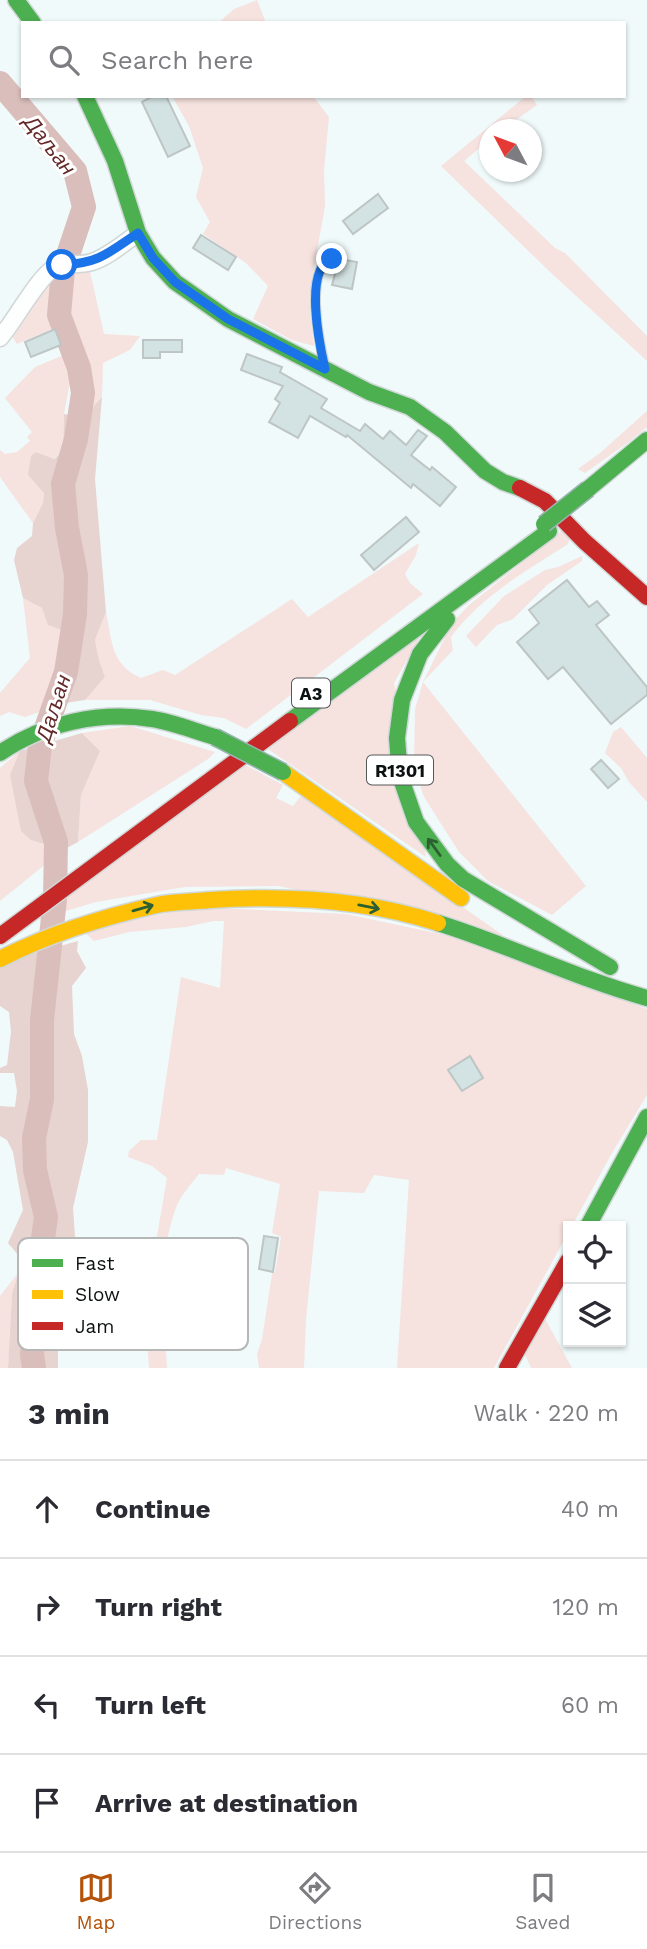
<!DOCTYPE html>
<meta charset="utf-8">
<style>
body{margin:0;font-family:"Work Sans",sans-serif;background:#f7f7f7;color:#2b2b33}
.controls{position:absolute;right:21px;bottom:21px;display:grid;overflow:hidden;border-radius:0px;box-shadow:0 2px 5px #0004}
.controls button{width:63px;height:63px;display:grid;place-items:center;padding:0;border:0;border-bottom:2px solid #e1e1e2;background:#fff;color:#2b2b33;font:35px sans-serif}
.compass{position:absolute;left:479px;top:119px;width:63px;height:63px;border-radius:50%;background:#fff;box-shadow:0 2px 5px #0004;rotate:311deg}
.stop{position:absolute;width:21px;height:21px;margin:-16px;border:5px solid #1a73e8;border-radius:50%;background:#fff}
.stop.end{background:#1a73e8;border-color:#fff;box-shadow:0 2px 7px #0008}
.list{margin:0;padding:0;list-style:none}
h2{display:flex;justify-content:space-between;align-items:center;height:91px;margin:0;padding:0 28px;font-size:30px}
h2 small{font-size:23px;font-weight:400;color:#7c7c81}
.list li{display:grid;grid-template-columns:46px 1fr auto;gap:21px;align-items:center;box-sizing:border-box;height:98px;padding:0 28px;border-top:2px solid #e1e1e2}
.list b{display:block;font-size:26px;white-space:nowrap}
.list em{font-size:23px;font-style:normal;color:#7c7c81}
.icon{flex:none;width:38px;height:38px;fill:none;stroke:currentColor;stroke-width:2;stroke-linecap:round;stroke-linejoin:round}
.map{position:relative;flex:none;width:647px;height:1368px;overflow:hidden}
.search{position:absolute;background:#fff;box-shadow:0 2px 5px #0004;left:21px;right:21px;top:21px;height:77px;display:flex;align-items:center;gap:18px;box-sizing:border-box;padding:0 24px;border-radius:0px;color:#7c7c81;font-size:26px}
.sheet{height:483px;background:#fff}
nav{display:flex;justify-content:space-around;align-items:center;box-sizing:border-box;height:98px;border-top:2px solid #e1e1e2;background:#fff;font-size:19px;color:#7c7c81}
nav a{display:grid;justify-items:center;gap:4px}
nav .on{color:#b45309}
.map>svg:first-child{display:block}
.green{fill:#f6e2df}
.forest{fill:#e7d3d0}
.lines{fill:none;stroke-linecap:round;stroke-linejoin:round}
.river{stroke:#dabebb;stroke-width:24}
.building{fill:#d3e2e2;stroke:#bec5c5;stroke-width:2}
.lane-casing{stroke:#d0d7d7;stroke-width:11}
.street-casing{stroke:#d0d7d7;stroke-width:19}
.fast-casing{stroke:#d0d7d7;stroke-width:19}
.slow-casing{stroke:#d0d7d7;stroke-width:19}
.jam-casing{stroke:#d0d7d7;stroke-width:19}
.lane{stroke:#fdfefe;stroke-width:8}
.street{stroke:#fdfefe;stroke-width:16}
.fast{stroke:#4caf50;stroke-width:16}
.slow{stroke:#ffc107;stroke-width:16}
.jam{stroke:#c62828;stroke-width:16}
.fast-bridge-casing{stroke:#9ab4b4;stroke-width:19;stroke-linecap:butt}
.fast-bridge{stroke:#4caf50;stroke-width:16}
.oneway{stroke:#2c6030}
.route{stroke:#1a73e8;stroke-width:9}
.labels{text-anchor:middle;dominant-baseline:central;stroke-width:6;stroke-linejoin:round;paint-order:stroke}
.shield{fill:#fff;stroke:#555858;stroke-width:2}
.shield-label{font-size:18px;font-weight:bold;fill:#0c1111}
.water-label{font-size:21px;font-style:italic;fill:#622927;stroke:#fff}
.key{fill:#fff;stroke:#b6b8b8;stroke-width:2}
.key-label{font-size:19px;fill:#0c1111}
</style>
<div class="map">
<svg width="647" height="1368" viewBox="0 0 647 1368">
<rect width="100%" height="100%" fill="#f0fafa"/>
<g class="green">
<path d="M257,0L266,23H218L234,9Z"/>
<path d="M172,96H313L329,117L324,170L325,206L312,279L310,312L314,346L292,340L253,319L268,286L246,263L203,234L210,222L196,197L203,168L189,126Z"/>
<path d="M526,96H531L537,105L503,129L490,130L489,140L464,161L555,248L565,253L647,336V361L549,271L441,166Z"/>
<path d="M89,267L104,334L140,336L130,350L103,363L102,397L84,417L87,397L85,377L71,376L64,414L63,451L53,459L36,452L28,475L44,493L43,503L33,523L0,477V450L5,454L17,452L30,441L27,437L32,432L5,398L35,367L64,355L67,351L57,327L17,344L12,336L49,277L57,271Z"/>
<path d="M647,411V427L626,444L585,473L578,469L600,453Z"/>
<path d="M564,529L570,538L568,544C526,571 481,596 451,637L453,650L423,682L586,886L552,915L488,881L459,852L424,797L414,767L415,709L423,682L452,623L469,605Z"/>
<path d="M419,543L416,555L405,574L410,583L423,594L246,729L224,718L201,715L150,700H85L105,677L99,660L95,640L106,612C112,641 111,665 141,678L163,670L175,675L292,599L308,617Z"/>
<path d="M582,556V561L547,585L513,619L497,625L476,647L466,636L504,596L545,570L558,567Z"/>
<path d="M23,598L42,608L62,630L60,668L52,697L65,703L25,717L9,712L0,716V693L30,658Z"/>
<path d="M425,628L394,683L426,857L262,745Z"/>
<path d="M130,726L215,752L208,759L78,842L81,795L100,751L82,733Z"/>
<path d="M621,727L647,758V802L629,782L621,768L605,753L613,732Z"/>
<path d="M20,751L31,840L63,850L0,901V768Z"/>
<path d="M240,762L283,785L276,798L293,806L300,797L305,796L504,936L279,886L185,887L96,902L32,921Z"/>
<path d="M195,907L346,914L464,939L647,1009V1095L612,1153L572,1226H568V1233L494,1368H397L409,1180L374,1175L364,1193L319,1191L306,1319L304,1368H259L257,1354L262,1339L272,1274L275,1272L281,1237L272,1233L280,1184L226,1168L224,1175L199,1174C192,1183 182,1194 177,1205C157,1256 164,1314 167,1368H149L145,1306L167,1178L152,1166L128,1157L129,1151L141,1140H157L181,977L220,988L224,921H213L186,927L129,932L94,941L83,931Z"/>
<path d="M19,1272L12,1293L8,1368H0V1296Z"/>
<path d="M544,1317L572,1368H531L523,1350Z"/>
</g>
<g class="forest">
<path d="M102,397L95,479L106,612L95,640L99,660L105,677L85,700L65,703L52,697L60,668L62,630L48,625L42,608L23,598L14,560L17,548L32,536L33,523L43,503L44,493L28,475L31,456L36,452L54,459L63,451L64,414L84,417Z"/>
<path d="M82,733L100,751L81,795L78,842L63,850L31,840L21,831L10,775L20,751Z"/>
<path d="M78,941L77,951L86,968L72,986L74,1034L82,1056L88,1090V1142L73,1208L77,1264L58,1312V1368H8L12,1293L19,1272V1256L8,1243L23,1210L13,1152L7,1140L0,1136V1106L15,1107L17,1091L14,1073H0V1068L7,1065L11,1032L9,1012L0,1006V963Z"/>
</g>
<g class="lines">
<path class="river" d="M0,83L75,171L84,207L63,270L59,315L79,368L83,393L76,439L63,484L67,528L76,575L75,614L66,672L40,745L36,781L56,842L55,899L42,1020V1099L34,1138L35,1170L46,1217L41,1252L40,1293L32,1354L34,1368"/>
</g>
<g class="building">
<path d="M153,96H166L190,146L168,157L142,102Z"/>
<path d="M378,194L388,208L353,234L343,221Z"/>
<path d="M201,235L236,257L228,270L193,248Z"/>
<path d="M339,259L357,262L352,289L332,285Z"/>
<path d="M55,329L61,345L31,357L25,342Z"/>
<path d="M143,340H182V352H160V358H143Z"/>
<path d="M247,354L282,367L280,372L327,399L321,408L360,431L365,424L383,439L390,431L406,445L418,430L427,436L411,455L430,470L432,467L456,487L440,506L413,484L411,488L347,435L346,437L310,416L298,438L269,422L280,403L275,399L283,386L241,370Z"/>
<path d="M406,517L419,532L374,570L361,555Z"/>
<path d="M567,580L589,607L597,601L609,615L596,625L647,687V695L611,724L563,667L548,679L517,642L539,623L529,610Z"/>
<path d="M601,760L619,779L608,788L591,769Z"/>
<path d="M470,1056L483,1078L462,1091L448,1070Z"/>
<path d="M264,1236L278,1238L273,1272L259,1269Z"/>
</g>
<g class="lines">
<g class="lane-casing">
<path id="lane" d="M324,363C319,341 304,268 332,259"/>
</g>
<g class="street-casing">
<path id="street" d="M0,338C14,322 38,277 54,268C65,262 80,266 92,262C108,257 124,243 138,233"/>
</g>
<g class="fast-casing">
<g id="fast">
<path d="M16,0L33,23"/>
<path d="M85,96L115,161L138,233L153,258L175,282L228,319L369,392L410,407L445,432L485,471L503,482L520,488"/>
<path d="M588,489L647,440"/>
<path d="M447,619L420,654L402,700L397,738L400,776L416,822L447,864L463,879L610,967"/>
<path d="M290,721L549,531"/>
<path d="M0,753C44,723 99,711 152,719C173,722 194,731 215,737"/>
<path d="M438,923C509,945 575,978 647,998"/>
<path d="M588,1226L647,1117"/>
</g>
</g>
<g class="slow-casing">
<g id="slow">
<path d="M283,772L461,898"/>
<path d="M0,959C49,934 103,917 157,905C174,901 193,902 210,900C287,895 365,899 438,923"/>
</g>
</g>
<g class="jam-casing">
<g id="jam">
<path d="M520,488L545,501L584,541L647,597"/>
<path d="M0,936L290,721"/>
<path d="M507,1368L568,1261"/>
</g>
</g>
<use href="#lane" class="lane"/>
<use href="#street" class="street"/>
<use href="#fast" class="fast"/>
<use href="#slow" class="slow"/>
<use href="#jam" class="jam"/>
<g class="fast-bridge-casing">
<g id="fast-bridge">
<path d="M544,524L588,489"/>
<path d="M215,737L283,772"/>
</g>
</g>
<use href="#fast-bridge" class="fast-bridge"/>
</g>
<defs><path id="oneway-shaft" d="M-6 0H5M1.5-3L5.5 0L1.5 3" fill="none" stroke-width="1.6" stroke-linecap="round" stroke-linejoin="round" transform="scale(1.75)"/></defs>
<g class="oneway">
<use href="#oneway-shaft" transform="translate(434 847) rotate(-126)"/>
<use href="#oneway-shaft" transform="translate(369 907) rotate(11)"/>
<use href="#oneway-shaft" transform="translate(143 908) rotate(-16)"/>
</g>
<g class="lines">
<path class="route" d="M62,265C100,263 108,253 138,233L153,258L175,282L228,319L325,369C320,347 303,268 332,259"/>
</g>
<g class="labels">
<g class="shield">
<rect x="292" y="678.5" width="38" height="29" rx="5"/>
<rect x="367" y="755.5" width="66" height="29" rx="5"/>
</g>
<g class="shield-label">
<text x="311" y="693">A3</text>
<text x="400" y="770">R1301</text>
</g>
<g class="water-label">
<text transform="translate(50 145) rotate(52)">Даљан</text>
<text transform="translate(53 708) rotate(-72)">Даљан</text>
</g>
</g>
<rect x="18" y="1238" width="230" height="112" rx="10" class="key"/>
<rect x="32" y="1259" width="31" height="8" fill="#4caf50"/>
<rect x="32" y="1290" width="31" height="9" fill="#ffc107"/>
<rect x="32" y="1322" width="31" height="8" fill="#c62828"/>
<g class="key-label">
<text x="75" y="1270">Fast</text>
<text x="75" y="1301">Slow</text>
<text x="75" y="1333">Jam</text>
</g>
</svg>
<div class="controls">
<button><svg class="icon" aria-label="locate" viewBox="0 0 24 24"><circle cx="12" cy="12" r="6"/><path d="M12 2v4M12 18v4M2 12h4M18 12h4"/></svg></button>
<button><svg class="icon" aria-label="layers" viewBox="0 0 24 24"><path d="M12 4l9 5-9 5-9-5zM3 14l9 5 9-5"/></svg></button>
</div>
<svg class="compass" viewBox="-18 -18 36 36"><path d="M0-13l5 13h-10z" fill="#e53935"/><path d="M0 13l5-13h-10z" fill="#7c7c81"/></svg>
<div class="stop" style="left:62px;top:265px"></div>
<div class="stop end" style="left:332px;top:259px"></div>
<div class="search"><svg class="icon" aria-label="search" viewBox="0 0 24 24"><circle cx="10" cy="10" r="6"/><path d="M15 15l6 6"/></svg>Search here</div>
</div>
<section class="sheet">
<h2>3 min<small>Walk · 220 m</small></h2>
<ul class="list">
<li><svg class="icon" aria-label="ahead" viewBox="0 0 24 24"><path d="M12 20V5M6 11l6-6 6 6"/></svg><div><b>Continue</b></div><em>40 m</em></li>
<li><svg class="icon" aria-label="right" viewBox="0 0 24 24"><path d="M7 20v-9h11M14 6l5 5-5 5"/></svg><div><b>Turn right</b></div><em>120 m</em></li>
<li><svg class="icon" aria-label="left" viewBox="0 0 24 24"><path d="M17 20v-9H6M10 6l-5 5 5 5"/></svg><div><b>Turn left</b></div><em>60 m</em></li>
<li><svg class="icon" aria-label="arrive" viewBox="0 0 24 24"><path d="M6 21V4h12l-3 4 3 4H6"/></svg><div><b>Arrive at destination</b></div></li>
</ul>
</section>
<nav>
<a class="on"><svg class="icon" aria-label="map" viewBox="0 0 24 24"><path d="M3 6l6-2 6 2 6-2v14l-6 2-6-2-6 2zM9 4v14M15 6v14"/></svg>Map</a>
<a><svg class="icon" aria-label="directions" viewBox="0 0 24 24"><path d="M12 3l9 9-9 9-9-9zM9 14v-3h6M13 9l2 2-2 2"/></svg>Directions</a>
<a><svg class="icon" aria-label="saved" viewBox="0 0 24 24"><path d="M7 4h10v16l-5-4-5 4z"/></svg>Saved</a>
</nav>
